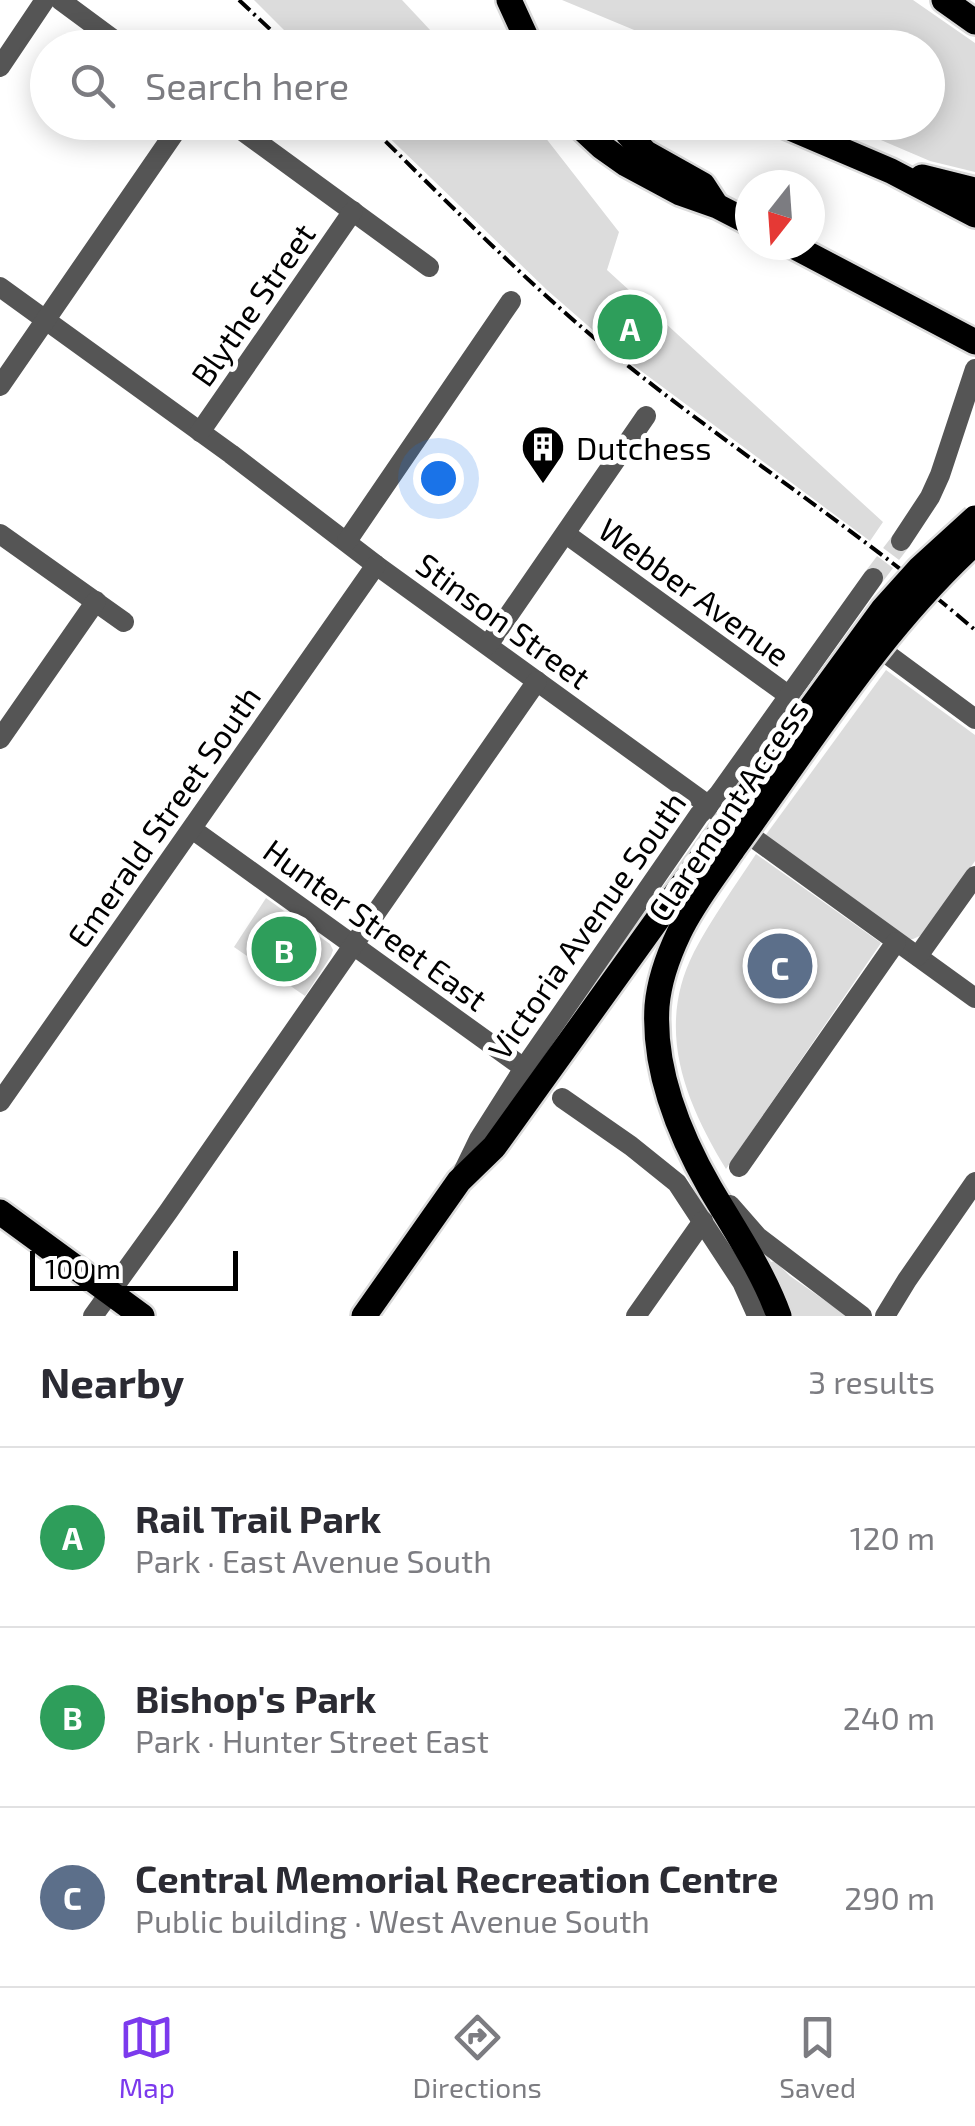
<!DOCTYPE html>
<meta charset="utf-8">
<style>
body{margin:0;font-family:"Exo 2",sans-serif;background:#f7f7f7;color:#2b2b33}
.compass{position:absolute;left:735px;top:170px;width:90px;height:90px;border-radius:50%;background:#fff;box-shadow:0 5px 25px #0003;rotate:197deg}
.scale{position:absolute;left:30px;bottom:25px;width:208px;box-sizing:border-box;padding-left:10px;border:5px solid #000;border-top:0;font-size:28px;line-height:35px;white-space:nowrap;color:#000;-webkit-text-stroke:8px #fff;paint-order:stroke}
.you{position:absolute;left:438px;top:478px;width:35px;height:35px;margin:-25px;border:8px solid #fff;border-radius:50%;background:#1a73e8;box-shadow:0 0 0 15px #1a73e833}
.badge{display:grid;place-items:center;width:65px;height:65px;border-radius:50%;background:#7c3aed;color:#fff;font-size:32px;font-weight:700}
.pin{position:absolute;translate:-50% -50%;border:5px solid #fff;box-shadow:0 2px 10px #0006}
.list{margin:0;padding:0;list-style:none}
h2{display:flex;justify-content:space-between;align-items:center;height:130px;margin:0;padding:0 40px;font-size:42px}
h2 small{font-size:32px;font-weight:400;color:#7c7c81}
.list li{display:grid;grid-template-columns:65px 1fr auto;gap:30px;align-items:center;box-sizing:border-box;height:180px;padding:0 40px;border-top:2px solid #e1e1e2}
.list b{display:block;font-size:38px;white-space:nowrap}
.list p{margin:0;font-size:32px;white-space:nowrap;color:#7c7c81}
.list em{font-size:32px;font-style:normal;color:#7c7c81}
.icon{flex:none;width:55px;height:55px;fill:none;stroke:currentColor;stroke-width:2;stroke-linecap:round;stroke-linejoin:round}
.map{position:relative;flex:none;width:975px;height:1316px;overflow:hidden}
.search{position:absolute;background:#fff;box-shadow:0 5px 25px #0003;left:30px;right:30px;top:30px;height:110px;display:flex;align-items:center;gap:25px;box-sizing:border-box;padding:0 35px;border-radius:55px;color:#7c7c81;font-size:38px}
.sheet{height:670px;background:#fff}
nav{display:flex;justify-content:space-around;align-items:center;box-sizing:border-box;height:140px;border-top:2px solid #e1e1e2;background:#fff;font-size:28px;color:#7c7c81}
nav a{display:grid;justify-items:center;gap:5px}
nav .on{color:#7c3aed}
.map>svg:first-child{display:block}
.green{fill:#dcdcdc}
.lines{fill:none;stroke-linecap:round;stroke-linejoin:round}
.minor-tunnel{stroke:#d9d9d9;stroke-width:20;stroke-dasharray:20 10;stroke-linecap:butt}
.major-casing{stroke:#dbdbdb;stroke-width:30}
.minor{stroke:#555;stroke-width:20}
.major{stroke:#000;stroke-width:25}
.rail{stroke:#000;stroke-width:4;stroke-dasharray:15 5 2.5 5;stroke-linecap:butt}
.major-bridge-casing{stroke:#dbdbdb;stroke-width:30;stroke-linecap:butt}
.major-bridge{stroke:#000;stroke-width:25}
.labels{text-anchor:middle;dominant-baseline:central;stroke-width:10;stroke-linejoin:round;paint-order:stroke}
.street-label{font-size:32px;fill:#000;stroke:#fff}
.poi-label{font-size:32px;fill:#000;stroke:#fff;text-anchor:start}
</style>
<div class="map">
<svg width="975" height="1316" viewBox="0 0 975 1316">
<rect width="100%" height="100%" fill="#fff"/>
<g class="green">
<path d="M254,0H402L446,47H301Z"/>
<path d="M562,0H913L975,43V172L930,161L841,123L928,122V48L675,47Z"/>
<path d="M374,123H534L619,232L607,270L883,522L870,541L633,365L547,290Z"/>
<path d="M886,670L975,735V861L924,934L913,939H908L765,836Z"/>
<path d="M756,854L881,943L726,1169C685,1101 655,1029 694,952C712,918 735,886 756,854Z"/>
<path d="M266,898L330,944L333,950L331,956L305,996L234,947Z"/>
<path d="M775,1261L790,1276L847,1316H792L787,1299L770,1265L771,1262Z"/>
</g>
<g class="lines">
<path class="minor-tunnel" d="M873,578L901,541"/>
<g class="major-casing">
<g id="major">
<path d="M509,0L531,48"/>
<path d="M944,0L975,22"/>
<path d="M575,122L602,147L626,164L680,193L717,206L750,223"/>
<path d="M624,122L628,134L646,153L703,185L714,202"/>
<path d="M776,122L891,171L975,215"/>
<path d="M922,177L975,190"/>
<path d="M791,245L975,342"/>
<path d="M733,849C715,876 693,903 679,933C669,954 659,982 657,1006C653,1069 679,1134 710,1188C734,1229 763,1271 779,1316"/>
<path d="M0,1212L142,1316"/>
<path d="M364,1316L459,1181L494,1147L711,845"/>
</g>
</g>
<g class="minor">
<path d="M60,0L125,48"/>
<path d="M0,67L45,0"/>
<path d="M230,122L429,267"/>
<path d="M0,287L231,454L376,565L975,998"/>
<path d="M0,386L182,122"/>
<path d="M200,432L353,211"/>
<path d="M0,534L124,622"/>
<path d="M566,534L788,695"/>
<path d="M347,541L511,301"/>
<path d="M901,541L930,497L940,475L975,369"/>
<path d="M868,640L975,719"/>
<path d="M488,645L646,416"/>
<path d="M0,739L96,601"/>
<path d="M192,829L524,1068"/>
<path d="M918,956L975,876"/>
<path d="M562,1098L631,1146L677,1183L742,1282L756,1313"/>
<path d="M0,1102L376,565"/>
<path d="M739,1167L896,942"/>
<path d="M462,1174L479,1139L524,1068L699,815L718,795L873,578"/>
<path d="M730,1205L758,1237L862,1316"/>
<path d="M93,1316L168,1212L537,681"/>
<path d="M636,1316L703,1221"/>
<path d="M885,1316L907,1280L975,1182"/>
</g>
<use href="#major" class="major"/>
<g class="rail">
<path d="M239,0L290,48"/>
<path d="M366,122C446,201 525,281 611,352C730,449 859,530 975,630"/>
</g>
<g class="major-bridge-casing">
<g id="major-bridge">
<path d="M711,845L883,609L919,569L975,518"/>
<path d="M733,849C810,744 879,631 975,543"/>
</g>
</g>
<use href="#major-bridge" class="major-bridge"/>
</g>
<defs>
<g id="building-pin" transform="scale(2.25)"><path d="M0 17L-7.5 6A9.5 9.5 0 1 1 7.5 6Z" fill="#000" stroke="#fff"/><path d="M-4-6H4V6H1V3H-1V6H-4ZM-2.5-4.3h1.7v1.8h-1.7ZM.8-4.3h1.7v1.8H.8ZM-2.5-1h1.7V.8h-1.7ZM.8-1h1.7V.8H.8Z" fill="#fff"/></g>
</defs>
<g fill-rule="evenodd">
<use href="#building-pin" x="543" y="447"/>
</g>
<g class="labels">
<g class="street-label">
<text transform="translate(252 304) rotate(-55)">Blythe Street</text>
<text transform="translate(695 591) rotate(36)">Webber Avenue</text>
<text transform="translate(504 620) rotate(36)">Stinson Street</text>
<text transform="translate(727 810) rotate(-56)">Claremont Access</text>
<text transform="translate(163 816) rotate(-55)">Emerald Street South</text>
<text transform="translate(376 924) rotate(36)">Hunter Street East</text>
<text transform="translate(586 925) rotate(-55)">Victoria Avenue South</text>
</g>
<g class="poi-label">
<text x="576" y="447">Dutchess</text>
</g>
</g>
</svg>
<svg class="compass" viewBox="-18 -18 36 36"><path d="M0-13l5 13h-10z" fill="#e53935"/><path d="M0 13l5-13h-10z" fill="#7c7c81"/></svg>
<div class="scale">100 m</div>
<div class="you"></div>
<div class="pin badge" style="left:630px;top:327px;background:#2e9e5b">A</div>
<div class="pin badge" style="left:284px;top:949px;background:#2e9e5b">B</div>
<div class="pin badge" style="left:780px;top:966px;background:#5c6f8a">C</div>
<div class="search"><svg class="icon" aria-label="search" viewBox="0 0 24 24"><circle cx="10" cy="10" r="6"/><path d="M15 15l6 6"/></svg>Search here</div>
</div>
<section class="sheet">
<h2>Nearby<small>3 results</small></h2>
<ul class="list">
<li><span class="badge" style="background:#2e9e5b">A</span><div><b>Rail Trail Park</b><p>Park · East Avenue South</p></div><em>120 m</em></li>
<li><span class="badge" style="background:#2e9e5b">B</span><div><b>Bishop's Park</b><p>Park · Hunter Street East</p></div><em>240 m</em></li>
<li><span class="badge" style="background:#5c6f8a">C</span><div><b>Central Memorial Recreation Centre</b><p>Public building · West Avenue South</p></div><em>290 m</em></li>
</ul>
</section>
<nav>
<a class="on"><svg class="icon" aria-label="map" viewBox="0 0 24 24"><path d="M3 6l6-2 6 2 6-2v14l-6 2-6-2-6 2zM9 4v14M15 6v14"/></svg>Map</a>
<a><svg class="icon" aria-label="directions" viewBox="0 0 24 24"><path d="M12 3l9 9-9 9-9-9zM9 14v-3h6M13 9l2 2-2 2"/></svg>Directions</a>
<a><svg class="icon" aria-label="saved" viewBox="0 0 24 24"><path d="M7 4h10v16l-5-4-5 4z"/></svg>Saved</a>
</nav>
